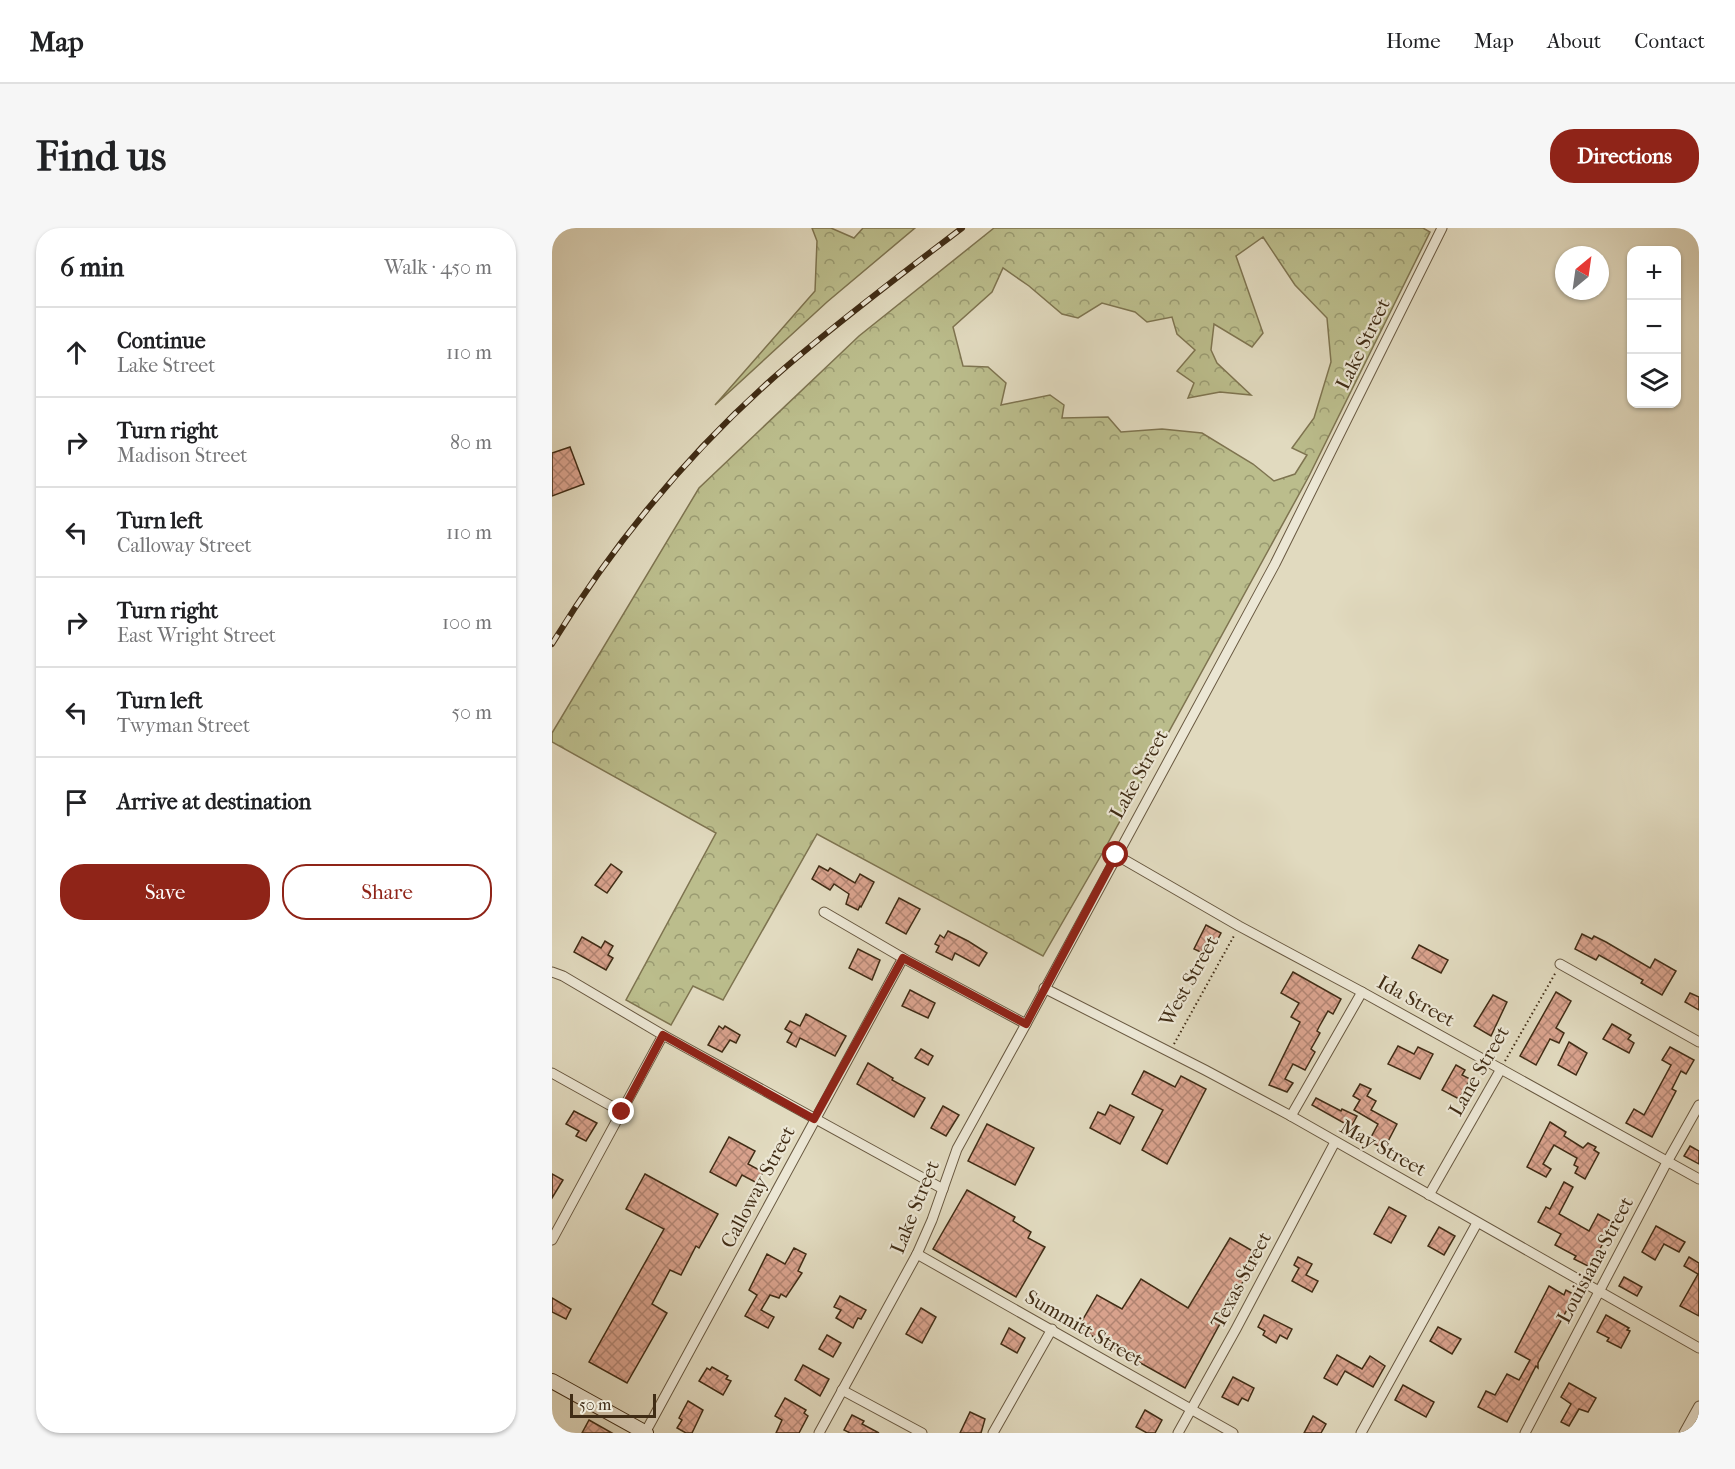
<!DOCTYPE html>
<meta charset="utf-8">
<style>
body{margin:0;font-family:"IM FELL French Canon",serif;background:#f6f6f6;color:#202124}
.controls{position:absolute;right:18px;top:18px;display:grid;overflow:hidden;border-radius:12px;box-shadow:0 2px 4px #0004}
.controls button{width:54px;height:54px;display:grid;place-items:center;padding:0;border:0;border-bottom:2px solid #e0e0e0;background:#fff;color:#202124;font:30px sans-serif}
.compass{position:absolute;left:1003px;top:18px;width:54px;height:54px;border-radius:50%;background:#fff;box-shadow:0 2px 4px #0004;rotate:29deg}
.scale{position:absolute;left:18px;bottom:15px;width:86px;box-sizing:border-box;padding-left:6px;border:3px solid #402c15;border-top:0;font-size:16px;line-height:21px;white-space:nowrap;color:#402c15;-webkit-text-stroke:4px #ece7d5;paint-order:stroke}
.stop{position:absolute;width:18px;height:18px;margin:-14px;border:4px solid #8f2418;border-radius:50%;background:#fff}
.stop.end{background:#8f2418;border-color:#fff;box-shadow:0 2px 6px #0008}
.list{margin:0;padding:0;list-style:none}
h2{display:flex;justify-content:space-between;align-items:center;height:78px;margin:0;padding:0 24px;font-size:26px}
h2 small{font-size:20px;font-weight:400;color:#757577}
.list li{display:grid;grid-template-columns:39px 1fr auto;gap:18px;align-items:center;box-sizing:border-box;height:90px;padding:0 24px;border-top:2px solid #e0e0e0}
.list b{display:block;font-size:22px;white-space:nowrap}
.list p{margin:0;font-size:20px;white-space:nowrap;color:#757577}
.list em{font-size:20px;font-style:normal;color:#757577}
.actions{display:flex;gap:12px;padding:18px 24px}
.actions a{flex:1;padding:14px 0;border:2px solid #8f2418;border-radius:24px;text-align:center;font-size:21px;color:#8f2418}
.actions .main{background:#8f2418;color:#fff}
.icon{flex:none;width:33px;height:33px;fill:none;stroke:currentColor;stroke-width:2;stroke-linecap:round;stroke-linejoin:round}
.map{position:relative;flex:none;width:1147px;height:1205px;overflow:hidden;border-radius:24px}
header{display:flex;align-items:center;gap:36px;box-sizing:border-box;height:84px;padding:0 30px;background:#fff;border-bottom:2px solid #e0e0e0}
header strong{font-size:28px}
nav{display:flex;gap:33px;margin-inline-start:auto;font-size:21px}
.intro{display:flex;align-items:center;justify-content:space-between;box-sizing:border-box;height:144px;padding:0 36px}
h1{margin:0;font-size:42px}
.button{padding:15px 27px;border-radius:24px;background:#8f2418;color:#fff;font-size:21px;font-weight:700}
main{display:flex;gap:36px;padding:0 36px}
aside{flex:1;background:#fff;border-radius:24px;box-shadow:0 2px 4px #0004}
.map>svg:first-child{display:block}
.forest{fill:url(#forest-crowns);stroke:#7e7450;stroke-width:1.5;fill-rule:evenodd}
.building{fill:url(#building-cross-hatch);stroke:#402c15;stroke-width:1.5}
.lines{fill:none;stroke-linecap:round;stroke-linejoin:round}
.street-casing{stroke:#685840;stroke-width:11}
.secondary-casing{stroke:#402c15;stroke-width:16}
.path{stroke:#402c15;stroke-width:2;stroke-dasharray:1.5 3;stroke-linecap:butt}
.street{stroke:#ece7d5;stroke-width:9}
.secondary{stroke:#ece7d5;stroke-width:14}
.rail-casing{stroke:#402c15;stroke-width:6}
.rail{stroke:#ece7d5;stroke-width:4;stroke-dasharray:11;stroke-linecap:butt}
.route{stroke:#8f2418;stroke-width:8}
.labels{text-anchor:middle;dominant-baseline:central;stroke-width:4.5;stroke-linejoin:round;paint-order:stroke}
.street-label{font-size:20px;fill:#402c15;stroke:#ece7d5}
</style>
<header>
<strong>Map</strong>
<nav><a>Home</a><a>Map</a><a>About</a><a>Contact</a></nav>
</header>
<div class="intro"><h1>Find us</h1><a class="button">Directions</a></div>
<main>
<aside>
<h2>6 min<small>Walk · 450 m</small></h2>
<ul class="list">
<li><svg class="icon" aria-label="ahead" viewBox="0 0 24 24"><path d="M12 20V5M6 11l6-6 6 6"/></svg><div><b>Continue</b><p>Lake Street</p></div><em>110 m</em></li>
<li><svg class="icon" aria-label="right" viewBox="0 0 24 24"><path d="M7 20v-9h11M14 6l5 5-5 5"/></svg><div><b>Turn right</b><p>Madison Street</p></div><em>80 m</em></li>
<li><svg class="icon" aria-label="left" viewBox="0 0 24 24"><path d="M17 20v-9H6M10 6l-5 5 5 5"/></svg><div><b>Turn left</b><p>Calloway Street</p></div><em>110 m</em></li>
<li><svg class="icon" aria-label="right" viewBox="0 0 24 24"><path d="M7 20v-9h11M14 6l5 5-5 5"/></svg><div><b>Turn right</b><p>East Wright Street</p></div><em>100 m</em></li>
<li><svg class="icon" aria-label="left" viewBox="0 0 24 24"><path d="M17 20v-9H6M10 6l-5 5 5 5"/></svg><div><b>Turn left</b><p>Twyman Street</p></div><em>50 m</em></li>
<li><svg class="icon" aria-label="arrive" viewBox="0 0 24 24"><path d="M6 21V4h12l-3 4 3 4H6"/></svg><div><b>Arrive at destination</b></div></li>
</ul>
<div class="actions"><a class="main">Save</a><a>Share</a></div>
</aside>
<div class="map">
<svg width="1147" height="1205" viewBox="0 0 1147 1205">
<defs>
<pattern id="forest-crowns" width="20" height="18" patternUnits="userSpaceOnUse" patternTransform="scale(1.5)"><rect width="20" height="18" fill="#bbbd8c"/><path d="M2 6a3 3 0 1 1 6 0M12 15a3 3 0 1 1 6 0" fill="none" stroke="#999a71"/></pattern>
<pattern id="building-cross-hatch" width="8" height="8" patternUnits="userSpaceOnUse" patternTransform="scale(1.5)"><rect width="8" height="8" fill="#daa38e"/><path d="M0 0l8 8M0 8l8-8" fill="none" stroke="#b28573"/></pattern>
</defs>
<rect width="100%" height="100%" fill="#e1dabf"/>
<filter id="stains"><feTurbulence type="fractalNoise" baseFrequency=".00333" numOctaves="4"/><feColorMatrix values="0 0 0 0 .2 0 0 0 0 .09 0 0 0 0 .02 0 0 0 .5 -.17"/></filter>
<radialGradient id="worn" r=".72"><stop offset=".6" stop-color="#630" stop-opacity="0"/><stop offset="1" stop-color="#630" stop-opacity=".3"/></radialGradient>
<g class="forest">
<path d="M260,0H279L302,10L311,0H363L275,74L163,177L263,63L265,13Z"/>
<path d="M442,0H871L878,4L757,248L551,624L491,728L265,606L171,772L141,758L119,797L74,772L164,605L0,514V505L147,260L307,108ZM711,9L743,57L775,90L779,134L762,190L740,220L755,227L743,246L722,253L701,236L650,205L610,201L569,204L556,189L510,190L512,177L498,167L449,177L454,155L436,139L411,138L401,99L440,64L451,40L477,58L510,86L526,90L550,75L583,84L595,94L620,89L625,106L643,122L625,143L642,155L636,170L668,164L699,167L665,135L659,122L662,96L700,119L711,105L684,28Z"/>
</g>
<g class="building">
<path d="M18,219L32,256L0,268V225Z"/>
<path d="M59,636L70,644L55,665L43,657Z"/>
<path d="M267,638L276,643L278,640L303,655L308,646L322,654L309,679L308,678L306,682L294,676L297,666L282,656L278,662L260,651Z"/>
<path d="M347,670L368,681L354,706L334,695Z"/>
<path d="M654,697L669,705L657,728L642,721Z"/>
<path d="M396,703L416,713L435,725L427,738L403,725L400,732L384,724L387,718L383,716L388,707L392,710Z"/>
<path d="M1030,706L1040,711L1042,708L1054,714L1098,740L1103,731L1124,743L1110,767L1089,755L1091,752L1047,727L1044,732L1023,721Z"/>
<path d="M30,709L49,720L53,713L61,718L56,727L61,730L54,742L22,724Z"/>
<path d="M867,717L896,732L889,745L860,730Z"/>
<path d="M306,721L328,732L320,752L297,740Z"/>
<path d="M741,744L789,771L781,786L776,783L767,799L765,803L768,805L759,821L763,824L753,842L741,836L733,851L741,855L735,864L717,857L748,794L739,789L747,775L729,765Z"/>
<path d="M358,762L383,775L376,790L350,778Z"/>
<path d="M1004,764L1019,773L1004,800L1012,805L1007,815L998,811L984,837L968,828Z"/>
<path d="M1138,765L1147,769V782L1133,774Z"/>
<path d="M941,767L955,774L939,808L922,798Z"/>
<path d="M254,786L294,808L283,828L248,810L244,819L235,814L240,805L233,801L238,793L248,798Z"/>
<path d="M1060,796L1079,807L1076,811L1082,815L1077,825L1051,811Z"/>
<path d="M167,798L171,801L173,798L188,807L184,815L178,812L170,824L156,817Z"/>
<path d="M1017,814L1035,825L1024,847L1006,837Z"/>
<path d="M846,818L862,826L866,819L881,826L868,851L836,836Z"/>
<path d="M1118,819L1142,832L1134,846L1129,843L1120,861L1124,863L1100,909L1074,895L1082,881L1092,887L1119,837L1110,832Z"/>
<path d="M369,821L381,828L376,837L363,830Z"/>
<path d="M316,835L341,850L340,852L373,870L362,889L305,856Z"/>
<path d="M904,837L913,842L910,847L918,851L907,871L890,862Z"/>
<path d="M592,843L623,859L629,848L654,861L615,936L590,922L611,882L580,866Z"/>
<path d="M808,856L819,861L815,868L824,873L819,882L845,896L832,921L817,913L826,896L802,882L808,872L801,868Z"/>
<path d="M764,870L789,883L790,881L805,888L799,899L760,877Z"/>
<path d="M558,877L582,889L568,916L538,900L546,884L553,887Z"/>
<path d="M391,878L407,887L394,908L379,900Z"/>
<path d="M22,883L45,895L34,913L24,908L27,903L14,896Z"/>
<path d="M998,894L1014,904L1012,908L1031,920L1036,915L1044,919L1042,922L1047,925L1033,951L1023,945L1026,939L1022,937L1025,930L1002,917L991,936L999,941L994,949L975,939Z"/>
<path d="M435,896L482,920L463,957L416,933Z"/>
<path d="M177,909L203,923L196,936L211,944L205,955L190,947L184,958L158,944Z"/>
<path d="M1138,918L1147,923V936L1132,928Z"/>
<path d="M0,946L11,952L0,970Z"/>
<path d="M93,946L166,986L147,1020L144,1018L129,1047L118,1042L100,1076L115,1085L75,1155L37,1134L112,1001L74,981Z"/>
<path d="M1012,954L1021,959L1007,986L1037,1003L1046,986L1062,995L1038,1039L1022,1031L1024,1028L1003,1017L1009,1006L986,994L994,979L998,981Z"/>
<path d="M415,962L463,989L461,993L479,1004L476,1010L493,1019L464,1069L381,1021Z"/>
<path d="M837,979L854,988L839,1015L822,1006Z"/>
<path d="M1104,998L1133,1014L1127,1024L1112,1016L1103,1032L1090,1024Z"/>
<path d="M887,999L903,1008L892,1027L876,1018Z"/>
<path d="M678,1010L706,1026L633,1160L526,1100L545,1067L570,1081L589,1051L636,1080Z"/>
<path d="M242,1020L254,1026L246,1043L250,1045L234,1069L229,1066L227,1070L218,1067L209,1082L222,1089L216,1100L193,1088L205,1067L197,1062L215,1026L233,1036Z"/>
<path d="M746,1029L760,1036L754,1047L766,1053L760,1064L740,1053L747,1040L742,1037Z"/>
<path d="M1137,1029L1147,1035V1088L1128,1078L1146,1046L1132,1038Z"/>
<path d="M1072,1049L1090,1059L1085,1068L1067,1058Z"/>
<path d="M997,1058L1012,1067L1014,1062L1023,1067L986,1135V1140L984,1138L955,1194L926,1179L934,1163L943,1167L955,1146L967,1152L978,1132L963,1124Z"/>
<path d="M288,1068L314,1082L309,1091L306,1090L301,1100L284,1090L289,1082L282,1079Z"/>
<path d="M0,1070L19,1081L14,1091L0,1084Z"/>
<path d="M369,1080L384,1089L370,1115L354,1106Z"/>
<path d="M712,1087L740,1101L735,1111L728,1107L724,1115L711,1107L713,1103L706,1099Z"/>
<path d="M1054,1087L1077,1100L1075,1102L1078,1103L1069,1120L1055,1113L1057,1110L1045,1104Z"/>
<path d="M886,1099L909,1111L900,1126L878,1113Z"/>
<path d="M457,1100L473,1110L465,1125L449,1116Z"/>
<path d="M275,1107L289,1115L281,1129L267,1121Z"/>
<path d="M785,1127L810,1141L818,1128L833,1138L821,1159L793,1143L785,1157L772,1150Z"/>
<path d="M251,1137L277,1151L268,1168L243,1152Z"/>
<path d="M160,1139L176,1148L174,1151L179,1153L171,1167L147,1153L155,1140L158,1142Z"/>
<path d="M681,1149L702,1160L696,1173L690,1170L686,1177L670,1169Z"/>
<path d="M1017,1155L1044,1170L1036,1184L1027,1181L1017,1198L1009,1194L1019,1176L1009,1169Z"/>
<path d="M851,1157L882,1174L874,1189L843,1172Z"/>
<path d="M233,1170L254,1182L252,1185L256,1188L247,1205H224L230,1192L223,1188Z"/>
<path d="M136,1173L151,1182L140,1205H134L125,1200L130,1192L127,1190Z"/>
<path d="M593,1182L610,1192L603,1205H595L584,1199Z"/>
<path d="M418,1184L433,1191L429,1205H408Z"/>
<path d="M300,1187L312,1193L310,1196L327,1205H298L292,1202Z"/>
<path d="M761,1188L774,1196L769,1205H752Z"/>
<path d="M37,1192L60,1205H30Z"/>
</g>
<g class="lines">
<g class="street-casing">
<g id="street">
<path d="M564,627L687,698L810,764L1147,951"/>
<path d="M272,684L351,730L474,796"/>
<path d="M1008,736L1147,814"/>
<path d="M0,744L11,748L111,807L391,961"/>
<path d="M492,760L653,842L739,888L1147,1120"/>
<path d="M0,845L70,884"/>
<path d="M739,888L810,764"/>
<path d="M877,967L949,841"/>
<path d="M0,1012L111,807"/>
<path d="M365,1026L681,1205"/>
<path d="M290,1162L370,1205"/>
<path d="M93,1205L351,730"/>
<path d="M267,1205L365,1026L380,992L405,921L474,796L723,336L890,0"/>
<path d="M441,1205L500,1101"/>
<path d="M626,1205L684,1101L783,914"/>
<path d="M809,1205L925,995"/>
<path d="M973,1205L1115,934L1147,877"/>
<path d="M1132,1205L1147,1178"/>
</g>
</g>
<g class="secondary-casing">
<path id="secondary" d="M0,1153L94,1205"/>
</g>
<g class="path">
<path d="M622,816L683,706"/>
<path d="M953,833L1004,744"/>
</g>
<use href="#street" class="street"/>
<use href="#secondary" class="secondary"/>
<g class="rail-casing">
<path id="rail" d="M0,416C63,313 143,217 235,138C291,90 351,45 410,0"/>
</g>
<use href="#rail" class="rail"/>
</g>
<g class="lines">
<path class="route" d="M70,884L111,807L262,891L351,730L474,796L564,627"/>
</g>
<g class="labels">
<g class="street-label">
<text transform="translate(811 116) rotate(-64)">Lake Street</text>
<text transform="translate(587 546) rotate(-61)">Lake Street</text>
<text transform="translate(637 753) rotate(-61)">West Street</text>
<text transform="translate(864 773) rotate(29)">Ida Street</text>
<text transform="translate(927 843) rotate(-60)">Lane Street</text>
<text transform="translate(831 920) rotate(29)">May Street</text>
<text transform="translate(206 959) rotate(-62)">Calloway Street</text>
<text transform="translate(363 979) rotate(-68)">Lake Street</text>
<text transform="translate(1043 1032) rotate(-62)">Louisiana Street</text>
<text transform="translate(689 1052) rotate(-62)">Texas Street</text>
<text transform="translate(532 1100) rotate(30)">Summitt Street</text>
</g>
</g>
<rect width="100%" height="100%" filter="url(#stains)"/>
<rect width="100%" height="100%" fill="url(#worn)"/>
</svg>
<div class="controls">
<button>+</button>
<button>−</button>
<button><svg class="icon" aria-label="layers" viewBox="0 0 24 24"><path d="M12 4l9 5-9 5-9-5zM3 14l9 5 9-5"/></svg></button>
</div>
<svg class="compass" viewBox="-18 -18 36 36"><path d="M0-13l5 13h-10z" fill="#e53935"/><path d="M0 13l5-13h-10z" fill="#757577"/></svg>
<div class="scale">50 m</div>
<div class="stop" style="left:564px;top:627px"></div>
<div class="stop end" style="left:70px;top:884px"></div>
</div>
</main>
